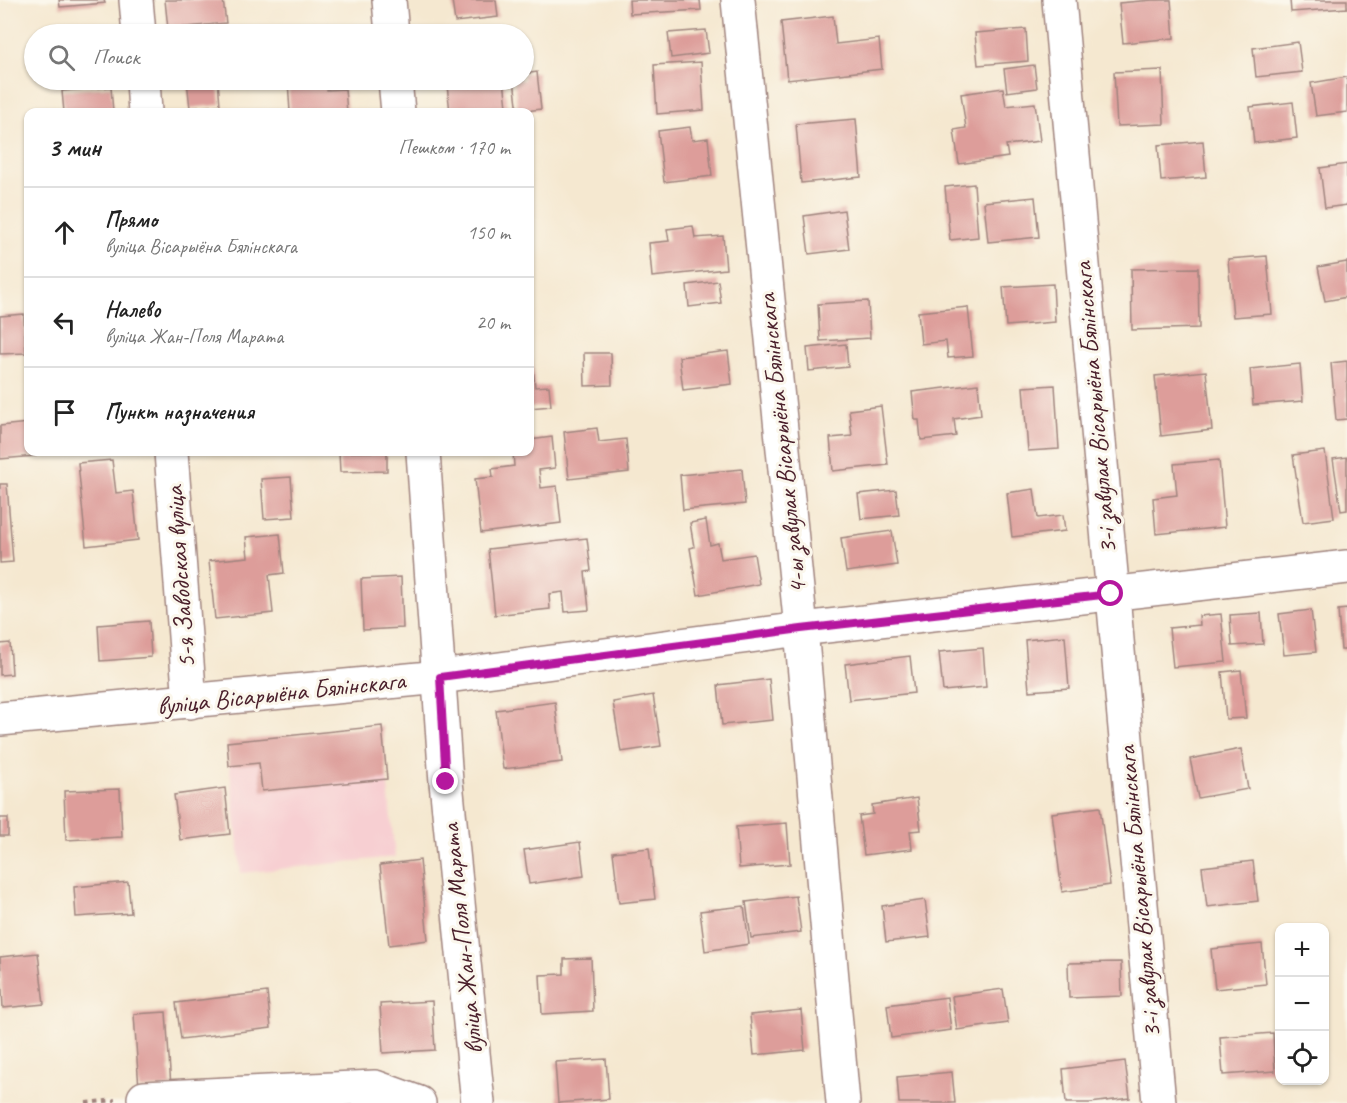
<!DOCTYPE html>
<html lang="ru">
<meta charset="utf-8">
<style>
body{margin:0;font-family:Caveat,sans-serif;background:#f6f6f6;color:#222}
.controls{position:absolute;right:18px;bottom:18px;display:grid;overflow:hidden;border-radius:12px;box-shadow:0 2px 4px #0004}
.controls button{width:54px;height:54px;display:grid;place-items:center;padding:0;border:0;border-bottom:2px solid #e0e0e0;background:#fff;color:#222;font:30px sans-serif}
.stop{position:absolute;width:18px;height:18px;margin:-14px;border:4px solid #b5179e;border-radius:50%;background:#fff}
.stop.end{background:#b5179e;border-color:#fff;box-shadow:0 2px 6px #0008}
.list{margin:0;padding:0;list-style:none}
h2{display:flex;justify-content:space-between;align-items:center;height:78px;margin:0;padding:0 24px;font-size:26px}
h2 small{font-size:20px;font-weight:400;color:#767676}
.list li{display:grid;grid-template-columns:39px 1fr auto;gap:18px;align-items:center;box-sizing:border-box;height:90px;padding:0 24px;border-top:2px solid #e0e0e0}
.list b{display:block;font-size:22px;white-space:nowrap}
.list p{margin:0;font-size:20px;white-space:nowrap;color:#767676}
.list em{font-size:20px;font-style:normal;color:#767676}
.icon{flex:none;width:33px;height:33px;fill:none;stroke:currentColor;stroke-width:2;stroke-linecap:round;stroke-linejoin:round}
.map{position:relative;flex:none;width:1347px;height:1103px;overflow:hidden}
.search{position:absolute;background:#fff;box-shadow:0 2px 4px #0004;left:24px;top:24px;width:510px;height:66px;display:flex;align-items:center;gap:15px;box-sizing:border-box;padding:0 21px;border-radius:33px;color:#767676;font-size:22px}
.panel{position:absolute;background:#fff;box-shadow:0 2px 4px #0004;left:24px;top:108px;width:510px;height:348px;border-radius:12px}
.map>svg:first-child{display:block}
.built{fill:#f7cfd2}
.building{fill:#dd9d9a}
.lines{fill:none;stroke-linecap:round;stroke-linejoin:round}
.minor-casing{stroke:#a0847e;stroke-width:36}
.path{stroke:#a0847e;stroke-width:4;stroke-dasharray:4.5 4.5;stroke-linecap:butt}
.minor{stroke:#fff;stroke-width:33}
.route{stroke:#b5179e;stroke-width:8}
.labels{text-anchor:middle;dominant-baseline:central;stroke-width:6;stroke-linejoin:round;paint-order:stroke}
.street-label{font-size:26px;fill:#4a1f2b;stroke:#fbf7ec}
</style>
<div class="map">
<svg width="1347" height="1103" viewBox="0 0 1347 1103">
<rect width="100%" height="100%" fill="#fbf7ec"/>
<filter id="ink" filterUnits="userSpaceOnUse"><feTurbulence type="fractalNoise" baseFrequency=".0167" numOctaves="2"/><feDisplacementMap in="SourceGraphic" scale="12" xChannelSelector="R" yChannelSelector="G"/><feConvolveMatrix kernelMatrix="1 2 1 2 8 2 1 2 1" color-interpolation-filters="sRGB"/></filter>
<filter id="wash" filterUnits="userSpaceOnUse"><feTurbulence type="fractalNoise" baseFrequency=".008" numOctaves="4" result="noise"/><feDisplacementMap in="SourceGraphic" scale="24" xChannelSelector="R" yChannelSelector="G"/><feGaussianBlur stdDeviation="1.35" result="paint"/><feColorMatrix in="noise" values="0 0 0 0 0 0 0 0 0 0 0 0 0 0 0 0 0 1.4 0 .05"/><feComposite in="paint" operator="in"/></filter>
<g filter="url(#wash)">
<rect width="100%" height="100%" fill="#f5e8d0"/>
<path class="built" d="M382,726L395,857L241,873L227,742Z"/>
<g id="blocks">
<g class="building">
<path d="M59,0H104L105,3L60,7Z"/>
<path d="M165,0H223L226,23L168,29Z"/>
<path d="M452,0H496L498,17L455,22Z"/>
<path d="M629,0H700L701,10L630,14Z"/>
<path d="M1152,0H1171L1174,38L1123,43L1119,3Z"/>
<path d="M1290,0H1347V8L1291,12Z"/>
<path d="M833,16L836,44L879,39L882,69L787,80L781,22Z"/>
<path d="M1026,29L1028,61L978,65L975,33Z"/>
<path d="M706,30L709,53L671,58L668,33Z"/>
<path d="M1298,42L1302,72L1256,77L1253,48Z"/>
<path d="M701,62L704,110L657,114L654,65Z"/>
<path d="M1034,65L1037,88L1007,92L1004,69Z"/>
<path d="M1162,70L1164,124L1117,126L1114,72Z"/>
<path d="M537,72L541,109L518,112L514,80H524V74Z"/>
<path d="M1347,77V112L1316,116L1311,83Z"/>
<path d="M187,80H218L220,105L190,108Z"/>
<path d="M311,80H326L327,90L345,89L347,112H290L288,81Z"/>
<path d="M495,80H504L507,107L450,112L447,85Z"/>
<path d="M111,87L113,112H64L62,91Z"/>
<path d="M1003,88L1006,106L1035,103L1040,141L1006,145L1008,157L959,164L954,130L966,128L961,94Z"/>
<path d="M1293,102L1297,138L1254,143L1250,107Z"/>
<path d="M856,119L861,177L801,183L796,124Z"/>
<path d="M690,127L692,140L708,138L712,176L664,182L658,131Z"/>
<path d="M1203,141L1206,177L1161,181L1158,145Z"/>
<path d="M1347,164V205L1325,208L1320,168Z"/>
<path d="M974,184L978,237L950,240L945,187Z"/>
<path d="M1035,197L1039,237L988,242L984,202Z"/>
<path d="M844,210L849,249L809,254L804,216Z"/>
<path d="M693,226L695,238L723,236L726,269L652,277L649,243L669,241L667,229Z"/>
<path d="M1267,256L1272,314L1233,317L1228,259Z"/>
<path d="M1347,262V297L1325,301L1318,267Z"/>
<path d="M1198,268L1199,328L1132,330L1131,269Z"/>
<path d="M718,281L721,303L689,307L687,285Z"/>
<path d="M1053,284L1055,322L1006,326L1003,287Z"/>
<path d="M868,301L870,338L820,341L818,304Z"/>
<path d="M968,307L973,356L948,358L946,341L921,344L918,312Z"/>
<path d="M24,314L26,353L0,354V316Z"/>
<path d="M846,344L848,367L809,371L807,348Z"/>
<path d="M728,351L732,384L683,390L679,357Z"/>
<path d="M584,353H611L612,385L585,386Z"/>
<path d="M532,358L535,387L549,386L551,406L530,408V359Z"/>
<path d="M1347,361V419L1336,420L1331,363Z"/>
<path d="M1300,364L1303,401L1253,405L1250,369Z"/>
<path d="M1206,371L1212,430L1161,436L1155,376Z"/>
<path d="M978,384L981,415L954,419L956,436L921,440L919,420H915L912,392Z"/>
<path d="M1055,385L1059,449L1028,451L1023,387Z"/>
<path d="M881,406L888,465L833,471L830,438L852,436L849,410Z"/>
<path d="M28,423V452H36V456L0,459V426Z"/>
<path d="M597,428L599,442L626,439L629,472L569,479L564,432Z"/>
<path d="M552,437L555,468L539,470L541,488L557,486L561,523L481,533L475,479L493,477L492,469L514,466L513,452H530V440Z"/>
<path d="M1325,451L1334,518L1303,522L1293,455Z"/>
<path d="M339,452H387V471L340,472Z"/>
<path d="M1347,457V510L1341,511L1333,459Z"/>
<path d="M112,460L116,493L133,491L138,540L86,546L78,463Z"/>
<path d="M1219,460L1225,527L1156,534L1153,498L1177,495L1174,464Z"/>
<path d="M742,469L745,504L683,510L680,475Z"/>
<path d="M291,477L294,517L264,519L261,479Z"/>
<path d="M0,484H7L13,562L0,563Z"/>
<path d="M1034,489L1038,518L1063,515L1065,531L1012,537L1007,493Z"/>
<path d="M896,490L899,515L861,519L858,494Z"/>
<path d="M706,520L710,545L718,543L721,559L754,554L759,584L698,595L690,548L694,547L690,523Z"/>
<path d="M892,531L897,565L846,572L841,538Z"/>
<path d="M280,534L284,573L269,575L273,613L215,619L209,561L248,557L246,537Z"/>
<path d="M587,538L591,571L585,572L589,610L565,612L563,592L549,594L550,609L495,615L488,549Z"/>
<path d="M401,577L403,628L363,630L361,579Z"/>
<path d="M1347,609V650H1341L1338,610Z"/>
<path d="M1311,610L1316,652L1284,655L1279,614Z"/>
<path d="M1261,613L1263,644L1232,646L1230,615Z"/>
<path d="M1221,614L1226,662L1173,667L1169,628L1200,625L1199,616Z"/>
<path d="M149,621L151,657L100,661L98,625Z"/>
<path d="M1065,636L1069,688L1029,691L1025,640Z"/>
<path d="M10,643L12,674L0,675V644Z"/>
<path d="M983,648L986,687L943,691L939,652Z"/>
<path d="M910,656L914,693L849,700L845,664Z"/>
<path d="M1241,670L1246,718L1226,719L1222,672Z"/>
<path d="M769,679L773,720L722,725L718,685Z"/>
<path d="M653,695L661,746L621,752L613,702Z"/>
<path d="M555,702L562,762L503,769L496,710Z"/>
<path d="M382,726L387,779L262,791L259,763L229,766L227,742Z"/>
<path d="M1241,749L1248,789L1198,798L1190,759Z"/>
<path d="M225,788L230,834L180,840L174,795Z"/>
<path d="M120,789L122,837L66,840L64,791Z"/>
<path d="M917,798L921,830L910,831L912,849L864,855L859,816L873,814L872,805Z"/>
<path d="M1100,807L1110,885L1062,892L1052,813Z"/>
<rect x="0" y="818" width="8" height="18"/>
<path d="M787,823L790,864L739,868L736,827Z"/>
<path d="M580,842L584,876L529,884L524,850Z"/>
<path d="M649,848L655,899L619,903L613,852Z"/>
<path d="M420,860L428,940L389,945L380,865Z"/>
<path d="M1253,861L1258,901L1207,907L1202,867Z"/>
<path d="M128,882L131,913L76,917L74,887Z"/>
<path d="M796,896L801,932L751,938L746,902Z"/>
<path d="M925,900L930,937L886,942L882,906Z"/>
<path d="M744,906L749,944L705,951L700,911Z"/>
<path d="M1262,944L1266,984L1215,989L1211,949Z"/>
<path d="M38,953L44,1004L3,1008L0,957Z"/>
<path d="M591,958L593,1011L542,1014L540,975L564,974V959Z"/>
<path d="M1121,962L1122,996L1069,998L1068,963Z"/>
<path d="M1003,989L1008,1023L957,1030L952,996Z"/>
<path d="M267,992L271,1028L181,1039L176,1003Z"/>
<path d="M947,997L951,1030L891,1038L887,1005Z"/>
<path d="M432,1001L435,1050L383,1053L380,1004Z"/>
<path d="M801,1010L805,1050L754,1055L750,1015Z"/>
<path d="M166,1012L171,1087L139,1089L134,1014Z"/>
<path d="M1273,1033L1275,1071L1223,1075L1220,1037Z"/>
<path d="M606,1059L609,1099L558,1103L555,1062Z"/>
<path d="M1125,1061L1130,1098L1090,1103H1066L1063,1069Z"/>
<path d="M952,1072L955,1103H899L897,1077Z"/>
</g>
</g>
</g>
<g filter="url(#ink)">
<use href="#blocks" fill-opacity="0" stroke="#a0847e" stroke-width="1.5"/>
<g class="lines">
<g class="minor-casing">
<g id="minor">
<path d="M136,0L139,34"/>
<path d="M389,0L392,34"/>
<path d="M738,0L801,629L843,1103"/>
<path d="M1059,0L1159,1103"/>
<path d="M143,80L145,112"/>
<path d="M395,80L398,112"/>
<path d="M171,452L190,702"/>
<path d="M423,452L446,782L478,1103"/>
<path d="M0,719L440,677L801,629L1347,567"/>
<path d="M144,1098L375,1087L419,1103"/>
</g>
</g>
<path class="path" d="M86,1103L115,1100"/>
<use href="#minor" class="minor"/>
</g>
</g>
<g class="lines" filter="url(#ink)">
<path class="route" d="M446,782L440,677L801,629L1111,594"/>
</g>
<g class="labels">
<g class="street-label">
<text transform="translate(1095 408) rotate(-95)">3-і завулак Вісарыёна Бялінскага</text>
<text transform="translate(782 444) rotate(-96)">4-ы завулак Вісарыёна Бялінскага</text>
<text transform="translate(180 577) rotate(-94)">5-я Заводская вуліца</text>
<text transform="translate(281 693) rotate(-6)">вуліца Вісарыёна Бялінскага</text>
<text transform="translate(1139 892) rotate(-95)">3-і завулак Вісарыёна Бялінскага</text>
<text transform="translate(462 939) rotate(-96)">вуліца Жан-Поля Марата</text>
</g>
</g>
</svg>
<div class="controls">
<button>+</button>
<button>−</button>
<button><svg class="icon" aria-label="locate" viewBox="0 0 24 24"><circle cx="12" cy="12" r="6"/><path d="M12 2v4M12 18v4M2 12h4M18 12h4"/></svg></button>
</div>
<div class="stop" style="left:1111px;top:594px"></div>
<div class="stop end" style="left:446px;top:782px"></div>
<div class="search"><svg class="icon" aria-label="search" viewBox="0 0 24 24"><circle cx="10" cy="10" r="6"/><path d="M15 15l6 6"/></svg>Поиск</div>
<section class="panel">
<h2>3 мин<small>Пешком · 170 m</small></h2>
<ul class="list">
<li><svg class="icon" aria-label="ahead" viewBox="0 0 24 24"><path d="M12 20V5M6 11l6-6 6 6"/></svg><div><b>Прямо</b><p>вуліца Вісарыёна Бялінскага</p></div><em>150 m</em></li>
<li><svg class="icon" aria-label="left" viewBox="0 0 24 24"><path d="M17 20v-9H6M10 6l-5 5 5 5"/></svg><div><b>Налево</b><p>вуліца Жан-Поля Марата</p></div><em>20 m</em></li>
<li><svg class="icon" aria-label="arrive" viewBox="0 0 24 24"><path d="M6 21V4h12l-3 4 3 4H6"/></svg><div><b>Пункт назначения</b></div></li>
</ul>
</section>
</div>
